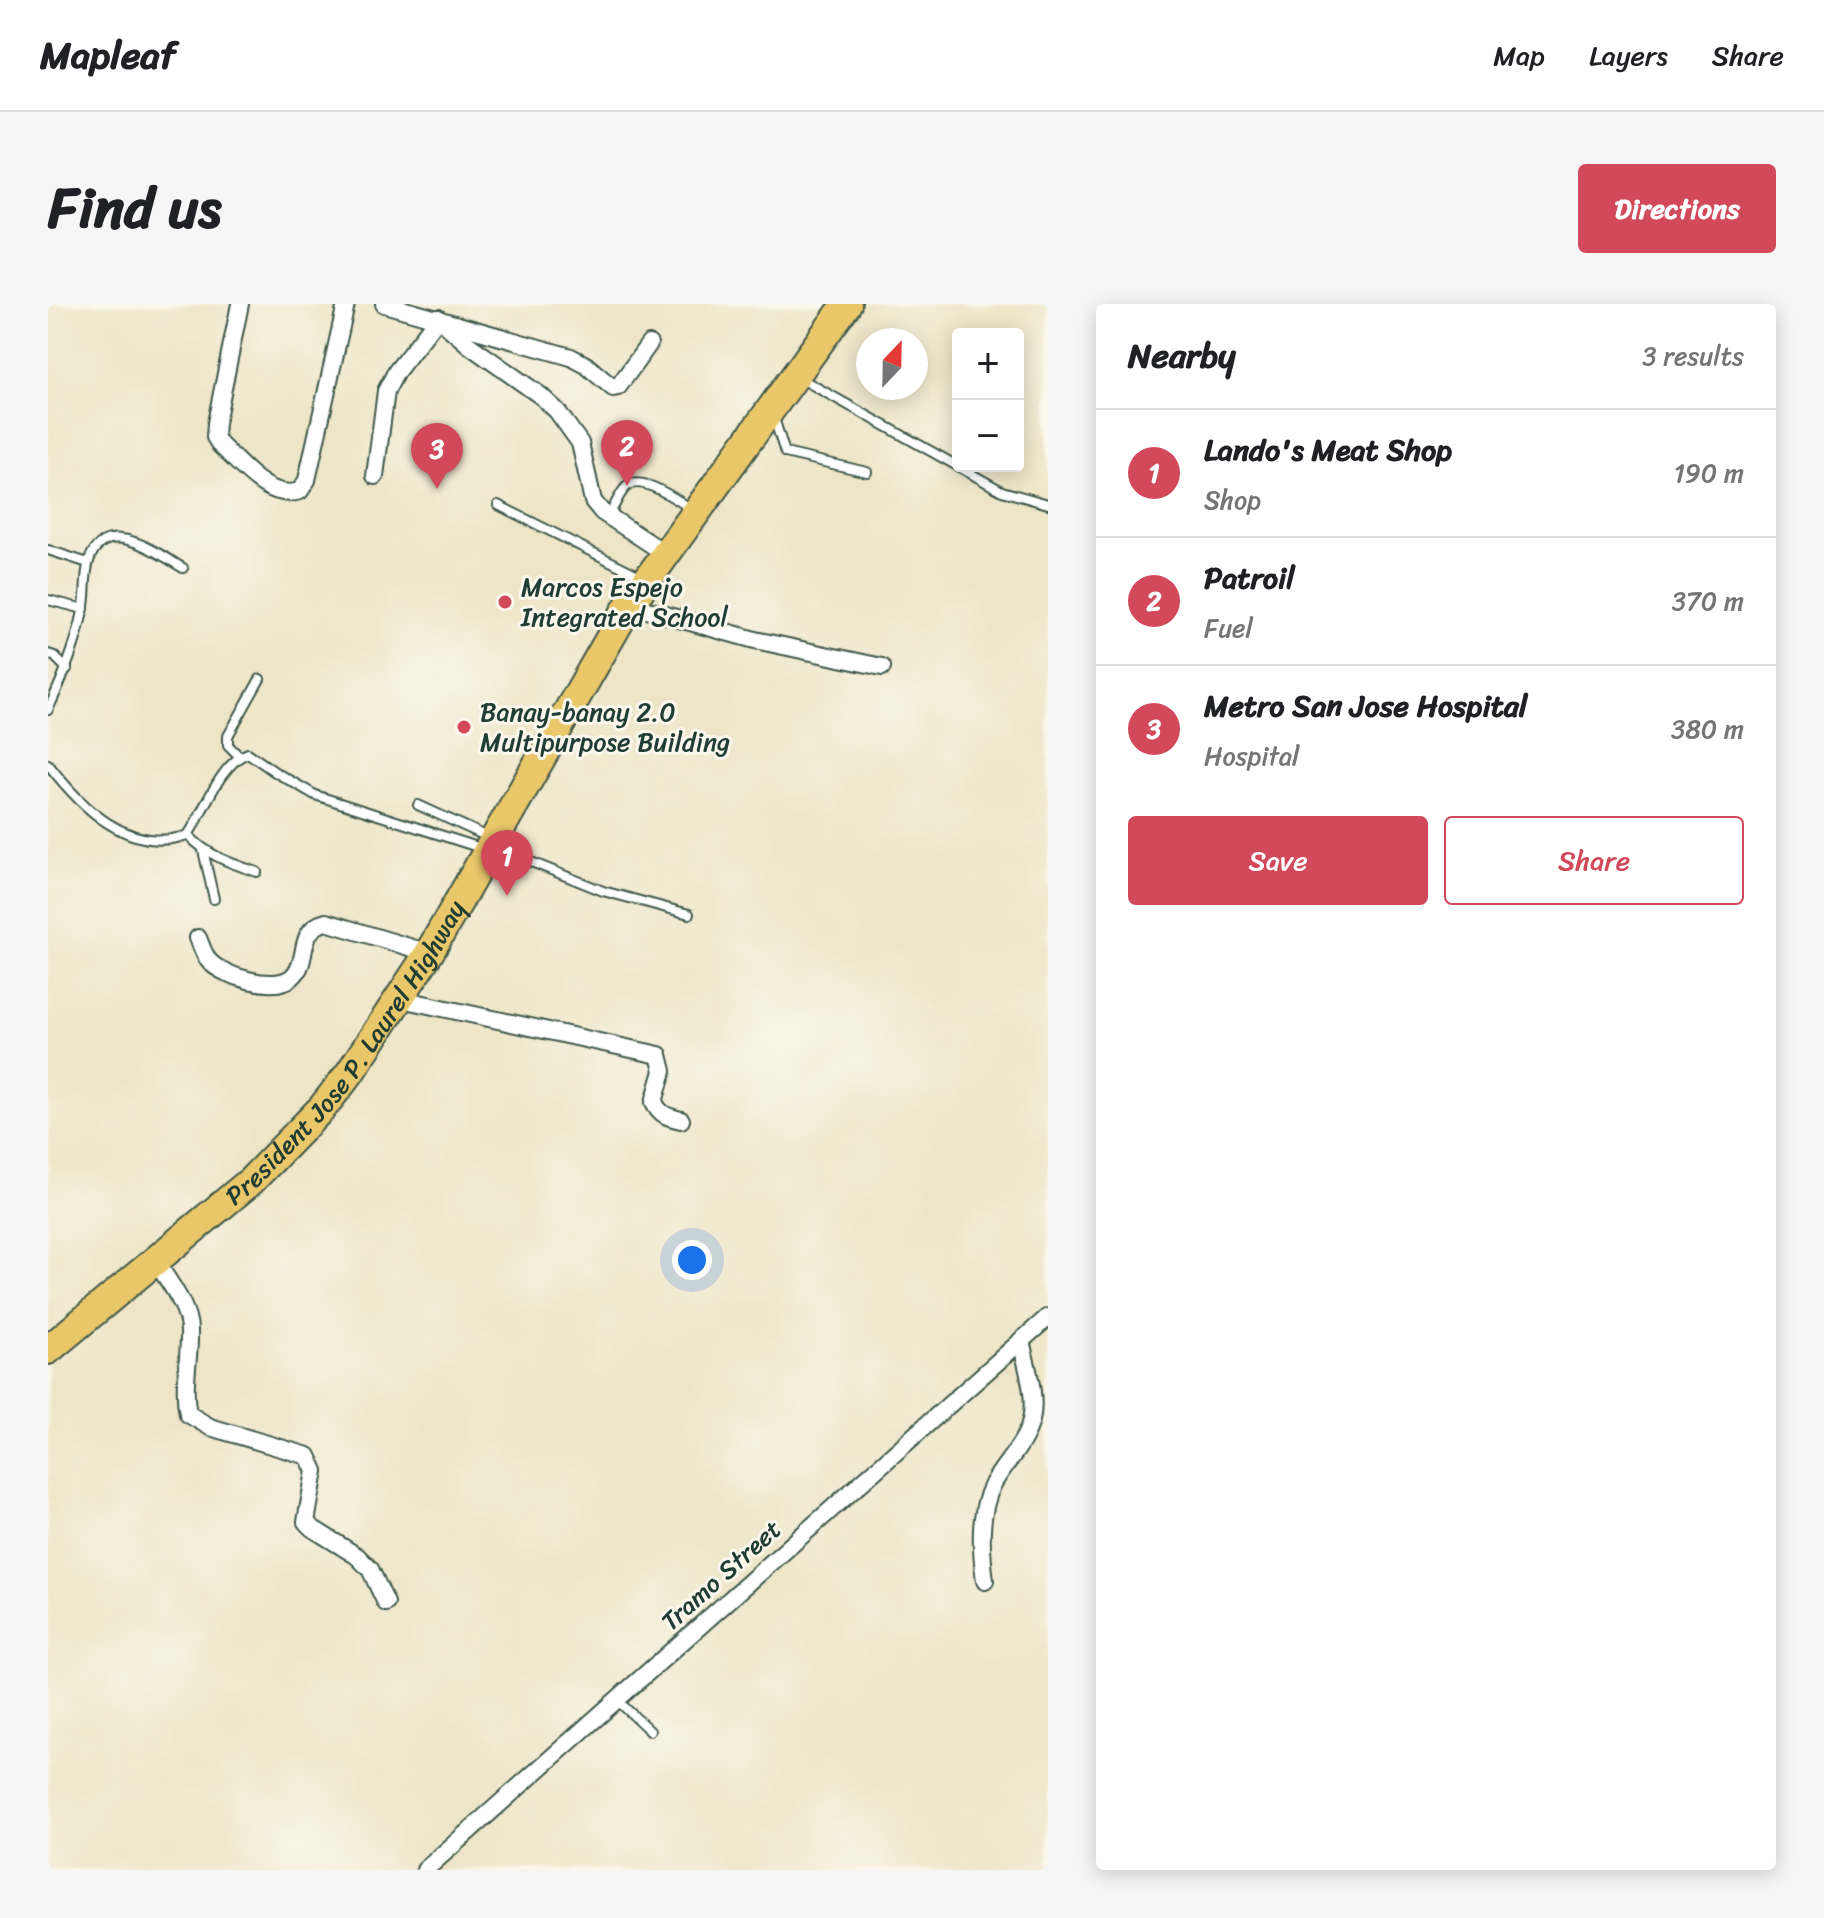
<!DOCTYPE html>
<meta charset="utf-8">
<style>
body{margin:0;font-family:Sriracha,sans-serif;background:#f6f6f6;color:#202124}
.controls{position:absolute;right:24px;top:24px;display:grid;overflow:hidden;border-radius:8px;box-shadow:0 4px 20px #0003}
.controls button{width:72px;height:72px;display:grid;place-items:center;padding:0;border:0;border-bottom:2px solid #e0e0e0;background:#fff;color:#202124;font:40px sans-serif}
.compass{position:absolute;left:808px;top:24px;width:72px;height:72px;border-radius:50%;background:#fff;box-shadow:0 4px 20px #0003;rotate:22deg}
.you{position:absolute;left:644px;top:956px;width:28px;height:28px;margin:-20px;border:6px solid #fff;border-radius:50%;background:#1a73e8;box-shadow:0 0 0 12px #1a73e833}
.badge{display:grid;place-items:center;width:52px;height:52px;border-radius:50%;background:#d1495b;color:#fff;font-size:26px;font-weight:700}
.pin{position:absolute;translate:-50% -66px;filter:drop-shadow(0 2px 4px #0008)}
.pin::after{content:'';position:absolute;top:42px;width:28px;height:24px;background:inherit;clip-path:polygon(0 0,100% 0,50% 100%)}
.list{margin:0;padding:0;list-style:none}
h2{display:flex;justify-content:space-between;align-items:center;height:104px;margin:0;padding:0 32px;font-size:34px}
h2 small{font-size:26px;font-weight:400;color:#757577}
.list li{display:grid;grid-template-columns:52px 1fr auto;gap:24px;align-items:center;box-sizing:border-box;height:128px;padding:0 32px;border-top:2px solid #e0e0e0}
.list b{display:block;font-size:30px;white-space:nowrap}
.list p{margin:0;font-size:26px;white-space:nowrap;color:#757577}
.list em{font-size:26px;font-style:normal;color:#757577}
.actions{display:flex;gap:16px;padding:24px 32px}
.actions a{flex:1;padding:18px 0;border:2px solid #d1495b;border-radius:8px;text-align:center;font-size:28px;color:#d1495b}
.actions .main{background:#d1495b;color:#fff}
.map{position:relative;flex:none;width:1000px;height:1566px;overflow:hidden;border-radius:8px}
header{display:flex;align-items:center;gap:48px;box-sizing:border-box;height:112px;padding:0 40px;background:#fff;border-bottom:2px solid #e0e0e0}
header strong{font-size:38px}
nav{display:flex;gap:44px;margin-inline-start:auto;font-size:28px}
.intro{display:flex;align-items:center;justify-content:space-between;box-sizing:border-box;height:192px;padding:0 48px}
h1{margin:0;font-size:56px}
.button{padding:20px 36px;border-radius:8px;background:#d1495b;color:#fff;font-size:28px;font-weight:700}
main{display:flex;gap:48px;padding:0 48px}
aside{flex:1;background:#fff;border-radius:8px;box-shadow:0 4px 20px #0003}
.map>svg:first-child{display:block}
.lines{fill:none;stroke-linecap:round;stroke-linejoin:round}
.service-casing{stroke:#3e564a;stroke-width:12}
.minor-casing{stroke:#3e564a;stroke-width:20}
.trunk-casing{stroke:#3e564a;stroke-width:32}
.service{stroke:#fff;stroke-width:8}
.minor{stroke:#fff;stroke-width:16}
.trunk{stroke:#eac769;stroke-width:28}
.poi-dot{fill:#d1495b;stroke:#fbf7ec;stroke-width:3}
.labels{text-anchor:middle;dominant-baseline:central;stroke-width:6;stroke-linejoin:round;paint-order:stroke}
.poi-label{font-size:26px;fill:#1f3d34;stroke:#fbf7ec;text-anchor:start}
.street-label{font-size:26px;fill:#1f3d34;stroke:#fbf7ec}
</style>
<header>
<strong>Mapleaf</strong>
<nav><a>Map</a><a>Layers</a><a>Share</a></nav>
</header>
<div class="intro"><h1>Find us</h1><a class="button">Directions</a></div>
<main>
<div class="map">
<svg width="1000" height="1566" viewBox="0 0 1000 1566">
<rect width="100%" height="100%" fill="#fbf7ec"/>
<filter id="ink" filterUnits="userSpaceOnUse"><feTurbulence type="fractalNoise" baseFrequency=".0125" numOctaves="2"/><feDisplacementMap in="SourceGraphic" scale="16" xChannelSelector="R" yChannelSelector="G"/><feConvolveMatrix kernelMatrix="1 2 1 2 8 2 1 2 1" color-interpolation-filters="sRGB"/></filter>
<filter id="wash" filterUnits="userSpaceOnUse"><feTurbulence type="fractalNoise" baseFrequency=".006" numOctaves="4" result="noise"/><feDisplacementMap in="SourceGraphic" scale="32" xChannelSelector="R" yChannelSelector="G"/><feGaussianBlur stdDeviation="1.8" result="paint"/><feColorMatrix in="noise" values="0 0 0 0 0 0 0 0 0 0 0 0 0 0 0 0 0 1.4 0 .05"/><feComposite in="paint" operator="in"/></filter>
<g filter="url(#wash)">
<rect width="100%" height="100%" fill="#eee5c7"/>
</g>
<g filter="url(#ink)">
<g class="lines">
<g class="service-casing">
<g id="service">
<path d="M750,73L954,187L1000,200"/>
<path d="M726,114L737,149L819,168"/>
<path d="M450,201L596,274"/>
<path d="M561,212C566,203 571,190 578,183C593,169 630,197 644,205"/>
<path d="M0,246L40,259"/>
<path d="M0,296L36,305"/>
<path d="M0,350L6,352L19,365"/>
<path d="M0,406C15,374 28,342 35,307C39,290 36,273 41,257C56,210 110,249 135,264"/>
<path d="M191,452L180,441V432L212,375"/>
<path d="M0,460C33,503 80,551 140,531C156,508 172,459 200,449L227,468L267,491L436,545"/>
<path d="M370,501L442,534"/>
<path d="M140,531C160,552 182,559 209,568"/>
<path d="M446,543L555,587L641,610"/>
<path d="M155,546L166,595"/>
<path d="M569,1396L602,1427"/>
</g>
</g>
<g class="minor-casing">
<g id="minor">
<path d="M192,0L168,119L167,133L172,141C193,160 220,197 252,187L259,176L298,0"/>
<path d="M336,0L523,53L538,61L565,84L570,83L601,40"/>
<path d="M390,14L421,41L493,92L509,107L532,139L545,197L554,208L618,250"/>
<path d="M327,172L338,87L348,68L390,14"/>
<path d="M581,301L707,336L834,363"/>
<path d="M150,634C153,641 156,651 161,657C174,672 227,688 244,673C263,657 247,626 278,618L381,649"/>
<path d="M353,695L611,751L615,767L606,798C612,811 620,813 633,816"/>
<path d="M108,957C120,978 141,1002 141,1027C142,1055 134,1082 140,1110L162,1123L260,1152L267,1167L258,1218L264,1224L309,1252L322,1265L338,1299"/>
<path d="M937,1277C933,1246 930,1209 945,1180C957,1158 977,1141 983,1116C989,1091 978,1061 973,1036"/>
<path d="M377,1566L1000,1013"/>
</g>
</g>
<g class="trunk-casing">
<g id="trunk">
<path id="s1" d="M0,1046L203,877L274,804L301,770L381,649L581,301L799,0"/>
</g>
</g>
<use href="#service" class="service"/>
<use href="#minor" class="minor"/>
<use href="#trunk" class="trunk"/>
</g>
</g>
<g class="poi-dot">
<circle cx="457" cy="298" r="8"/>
<circle cx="416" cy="423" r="8"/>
</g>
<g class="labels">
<g class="poi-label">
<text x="473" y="283">Marcos Espejo<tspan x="473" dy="30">Integrated School</tspan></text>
<text x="432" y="408">Banay-banay 2.0<tspan x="432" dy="30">Multipurpose Building</tspan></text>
</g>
<g class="street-label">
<text stroke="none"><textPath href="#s1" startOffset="424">President Jose P. Laurel Highway</textPath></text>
<text transform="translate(673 1271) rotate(-42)">Tramo Street</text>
</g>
</g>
</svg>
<div class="controls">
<button>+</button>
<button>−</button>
</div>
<svg class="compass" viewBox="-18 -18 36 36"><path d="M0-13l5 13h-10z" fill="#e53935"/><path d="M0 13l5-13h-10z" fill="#757577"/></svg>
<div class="you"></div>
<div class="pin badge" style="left:459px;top:592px">1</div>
<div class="pin badge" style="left:579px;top:182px">2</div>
<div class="pin badge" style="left:389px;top:185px">3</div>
</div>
<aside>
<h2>Nearby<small>3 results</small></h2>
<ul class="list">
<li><span class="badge">1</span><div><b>Lando's Meat Shop</b><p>Shop</p></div><em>190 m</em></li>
<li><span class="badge">2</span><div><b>Patroil</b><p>Fuel</p></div><em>370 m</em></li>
<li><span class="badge">3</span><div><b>Metro San Jose Hospital</b><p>Hospital</p></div><em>380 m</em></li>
</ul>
<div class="actions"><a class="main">Save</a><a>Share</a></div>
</aside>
</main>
